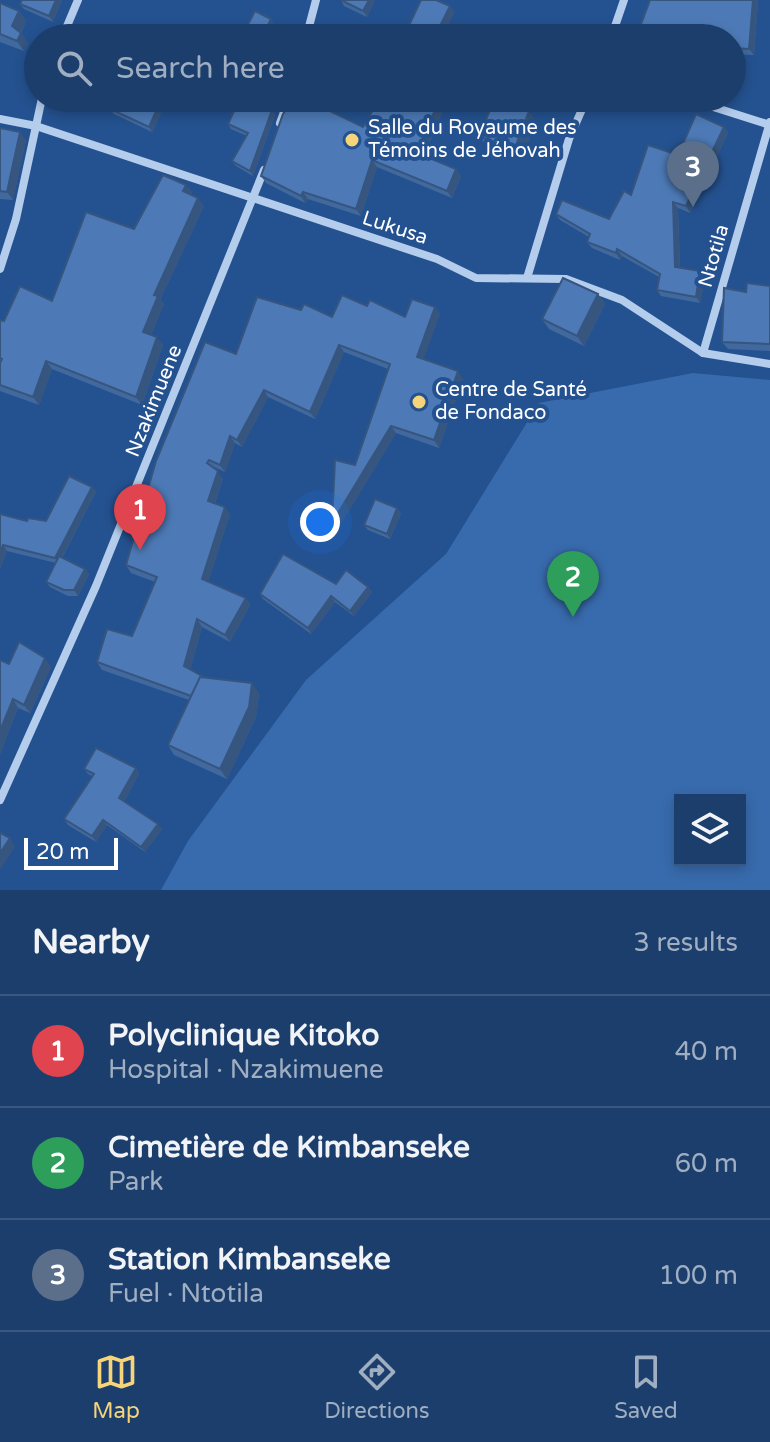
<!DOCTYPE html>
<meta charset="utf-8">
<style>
body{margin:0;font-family:"Varela Round",sans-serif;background:#244572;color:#f1f3f6}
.controls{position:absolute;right:24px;bottom:24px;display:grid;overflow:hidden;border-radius:0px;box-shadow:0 4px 12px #0003}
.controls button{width:72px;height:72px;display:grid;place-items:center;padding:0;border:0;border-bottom:2px solid #39577f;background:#1b3e6c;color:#f1f3f6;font:40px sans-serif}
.scale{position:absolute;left:24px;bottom:20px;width:94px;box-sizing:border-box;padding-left:8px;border:4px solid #fff;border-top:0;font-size:22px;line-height:28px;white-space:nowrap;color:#fff;-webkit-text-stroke:6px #245290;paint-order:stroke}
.you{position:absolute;left:320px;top:522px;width:28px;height:28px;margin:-20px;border:6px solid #fff;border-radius:50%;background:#1a73e8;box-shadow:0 0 0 12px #1a73e833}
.badge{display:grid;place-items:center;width:52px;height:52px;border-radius:50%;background:#f6d479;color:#fff;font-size:26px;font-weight:700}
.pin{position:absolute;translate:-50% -66px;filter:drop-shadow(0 2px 4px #0008)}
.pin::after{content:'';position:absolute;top:42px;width:28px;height:24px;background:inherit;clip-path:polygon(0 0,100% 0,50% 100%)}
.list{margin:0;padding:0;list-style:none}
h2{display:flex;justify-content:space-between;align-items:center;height:104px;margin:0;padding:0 32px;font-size:34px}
h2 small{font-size:26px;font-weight:400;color:#a0aec2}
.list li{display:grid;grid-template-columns:52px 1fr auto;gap:24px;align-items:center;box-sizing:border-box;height:112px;padding:0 32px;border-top:2px solid #39577f}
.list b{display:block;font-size:30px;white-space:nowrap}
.list p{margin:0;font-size:26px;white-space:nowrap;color:#a0aec2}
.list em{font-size:26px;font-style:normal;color:#a0aec2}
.icon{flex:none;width:44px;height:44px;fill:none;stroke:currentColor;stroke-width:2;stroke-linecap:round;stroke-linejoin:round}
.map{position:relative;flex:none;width:770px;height:890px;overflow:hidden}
.search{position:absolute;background:#1b3e6c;box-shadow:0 4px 12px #0003;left:24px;right:24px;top:24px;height:88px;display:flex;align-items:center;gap:20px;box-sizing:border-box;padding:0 28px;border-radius:44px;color:#a0aec2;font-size:30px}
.sheet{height:440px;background:#1b3e6c}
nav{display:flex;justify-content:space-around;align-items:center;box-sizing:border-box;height:112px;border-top:2px solid #39577f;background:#1b3e6c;font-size:22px;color:#a0aec2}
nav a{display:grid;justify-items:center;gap:4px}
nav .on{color:#f6d479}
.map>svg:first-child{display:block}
.green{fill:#386bad;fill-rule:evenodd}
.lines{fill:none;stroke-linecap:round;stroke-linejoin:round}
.minor{stroke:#b5cdec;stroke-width:8}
.wall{fill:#42699d}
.shaded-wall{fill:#36557f}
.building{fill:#4d7ab6;stroke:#36557f;stroke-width:2}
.poi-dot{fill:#f6d479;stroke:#245290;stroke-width:3}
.labels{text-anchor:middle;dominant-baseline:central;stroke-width:8;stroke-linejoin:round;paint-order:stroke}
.poi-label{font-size:20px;fill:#fff;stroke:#245290;text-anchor:start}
.street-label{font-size:20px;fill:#fff;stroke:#245290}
</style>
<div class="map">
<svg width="770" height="890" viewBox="0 0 770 890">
<rect width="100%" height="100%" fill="#245290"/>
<path class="green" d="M693,373L770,380V890H161L188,841L306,680L446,554L539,403ZM680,800H740V860H680Z"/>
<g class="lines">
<g class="minor">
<path d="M62,38L78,0"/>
<path d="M306,38L316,0"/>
<path d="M611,38L624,0"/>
<path d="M685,98L770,125"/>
<path d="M0,119L36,126L437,259L476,278L566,279L622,300L703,353L770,364"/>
<path d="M280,123L289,98"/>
<path d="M0,269L16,219L42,98"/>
<path d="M527,278L569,139L587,98"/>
<path d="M703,353L770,122"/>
<path d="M0,800L96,586L264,170"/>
</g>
</g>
<g class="wall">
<path d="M22,0H62L53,22L24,9L20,4Z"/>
<path d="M341,0H375L367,17L344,6Z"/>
<path d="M669,0H758L754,55L732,54V38Z"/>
<path d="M0,3L19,11L26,21L21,33L28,43L24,51L0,42Z"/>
<path d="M380,98H448L424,156L456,169L461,176L452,198L377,167L361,216L308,199L305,203L266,183L261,176L363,127Z"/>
<path d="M165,105L152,132L114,114L110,109Z"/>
<path d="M272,110L275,115L253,176L236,166L232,161L247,136L231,129L228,124Z"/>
<path d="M536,122L521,160L486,146L479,136Z"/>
<path d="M724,127L728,133L690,213L678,208L680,268L705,278L700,303L661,296L657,290L659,277L622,256L620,260L592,248L587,242L589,237L560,220L556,214L609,219L631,195L678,155Z"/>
<path d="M0,128L26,140L13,200L0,199Z"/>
<path d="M186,185L192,193L191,195L204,206L160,300L164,304L151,335L163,345L142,405L52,369L39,405L0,391V320L4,321L52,301L134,229Z"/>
<path d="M770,286V351L728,349L722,342L746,292Z"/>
<path d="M598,294L605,304L584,346L549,329L542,319Z"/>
<path d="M367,306L405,317L435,307L440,314L423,359L463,379L439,448L396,433L337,530L355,465L388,369L344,352L315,419L268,397L242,447L235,443L225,472L214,467L223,479L215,503L230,514L208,582L246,598L250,605L230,642L202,627L190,670L203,677L259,693L256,717L227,779L174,755L168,745L189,700L102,670L97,662L132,636L155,582L131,573L126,565L236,354L301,310L332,317Z"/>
<path d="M92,487L96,492L62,558L85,569L89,574L78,596H68L50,587L46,582L56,563L7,551L0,569V514L27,521H46Z"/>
<path d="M397,508L401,514L390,539L368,530L364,525Z"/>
<path d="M336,584L368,587L372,592L354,616L335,602L311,634L263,599L260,594Z"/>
<path d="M0,660L9,664L51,667L30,713L18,708L0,754Z"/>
<path d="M136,768L139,774L124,802L162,829L145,852L107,825L96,842L68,825L64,819L92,776L88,774L84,769Z"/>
</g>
<g class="shaded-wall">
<path d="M56,0H62L53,22L49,16Z"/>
<path d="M369,0H375L367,17L363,11Z"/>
<path d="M753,0H758L754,55L749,49Z"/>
<path d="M450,6L455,12L442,38H436L435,36Z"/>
<path d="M19,11L26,21L19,36L12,26Z"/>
<path d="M271,19L274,24L268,38H262Z"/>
<path d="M21,33L28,43L24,51L17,41Z"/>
<path d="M440,98H448L422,160L417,153Z"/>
<path d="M161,100L165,105L152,132L149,127Z"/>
<path d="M272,110L275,115L253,176L250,171Z"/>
<path d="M529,111L536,122L521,160L514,150Z"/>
<path d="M724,127L728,133L690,213L686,206Z"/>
<path d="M20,132L26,140L13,200L7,192Z"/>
<path d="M372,160L377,167L361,216L356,209Z"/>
<path d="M456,169L461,176L452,198L447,191Z"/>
<path d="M186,185L192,193L189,199L183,191Z"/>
<path d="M303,192L308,199L305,203L301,196Z"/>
<path d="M198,198L204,206L160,300L164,304L149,340L143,332L154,295Z"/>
<path d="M673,202L678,208L680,273L675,267Z"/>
<path d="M617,249L622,256L620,260L616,253Z"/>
<path d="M700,271L705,278L700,303L696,297Z"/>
<path d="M598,294L605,304L584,346L577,336Z"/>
<path d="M435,307L440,314L422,364L417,357Z"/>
<path d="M157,337L163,345L142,405L136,397Z"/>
<path d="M339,345L344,352L315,419L310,412Z"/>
<path d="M46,361L52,369L39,405L33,397Z"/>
<path d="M458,371L463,379L439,448L434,440Z"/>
<path d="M264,390L268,397L242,447L237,440Z"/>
<path d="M391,426L396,433L337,530L332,523Z"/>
<path d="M230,436L235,443L225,472L220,465Z"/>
<path d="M218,471L223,479L213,508L208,501Z"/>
<path d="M92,487L96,492L59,563L55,558Z"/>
<path d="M225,507L230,514L207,586L202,579Z"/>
<path d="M397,508L401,514L390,539L387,534Z"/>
<path d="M3,545L7,551L0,569V553Z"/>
<path d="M85,569L89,574L78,596L74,590Z"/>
<path d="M368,587L372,592L354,616L350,611Z"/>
<path d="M331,596L335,602L311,634L308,628Z"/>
<path d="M246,598L250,605L230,642L225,635Z"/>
<path d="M197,619L202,627L189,673L184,666Z"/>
<path d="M45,658L51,667L30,713L24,705Z"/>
<path d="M252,683L259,693L256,717L227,779L220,769Z"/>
<path d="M13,699L18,708L0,754V731Z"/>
<path d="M136,768L139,774L123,804L119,798Z"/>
<path d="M103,820L107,825L96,842L92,836Z"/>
<path d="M158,824L162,829L145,852L141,847Z"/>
<path d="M10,838L15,847L0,870V853Z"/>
</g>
<g class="building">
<path d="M22,0H56L49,16L20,4Z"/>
<path d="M341,0H369L363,11Z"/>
<path d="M421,0H436L450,6L435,36L439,38H403Z"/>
<path d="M650,0H753L749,49L732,48V38H636Z"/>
<path d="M0,3L19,11L12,26L21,33L17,41L0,34Z"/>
<path d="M255,11L271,19L262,38H241Z"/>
<path d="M139,27L164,38H134Z"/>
<path d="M111,98H157L161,100L149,127L110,109Z"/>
<path d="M240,98H247L272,110L250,171L232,161L248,133L228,124Z"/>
<path d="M294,98H303L363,127L380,98H440L417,153L456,169L447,191L372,160L356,209L303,192L301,196L261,176L283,114Z"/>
<path d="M495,98L529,111L514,150L479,136Z"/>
<path d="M696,114L724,127L686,206L673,202L675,267L700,271L696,297L657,290L660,274L617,249L616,253L587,242L590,234L556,214L562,200L609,219L624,191L631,195L648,145L678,155Z"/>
<path d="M0,128L20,132L7,192L0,191Z"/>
<path d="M163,175L186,185L183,191L198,198L154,295L158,296L143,332L157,337L136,397L46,361L33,397L0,385V363L2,359L0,358V320L4,321L20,286L52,301L86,212L134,229Z"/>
<path d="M563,278L598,294L577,336L542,319Z"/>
<path d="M747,283L770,286V344L722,342L724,288L746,292Z"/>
<path d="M342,295L367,306L370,300L405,317L412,299L435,307L417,357L458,371L434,440L391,426L332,523L335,460L355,465L390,364L339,345L310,412L264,390L237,440L230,436L220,465L209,460L207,463L218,471L208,501L225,507L202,579L246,598L225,635L197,619L184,666L202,676L191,696L97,662L107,629L132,636L157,577L126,565L156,461L205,342L236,354L257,297L301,310L304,304L332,317Z"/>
<path d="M69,476L92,487L55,558L3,545L0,553V514L27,521L28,518L46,521Z"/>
<path d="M375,499L397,508L387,534L364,525Z"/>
<path d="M283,554L336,584L346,570L368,587L350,611L331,596L308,628L260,594Z"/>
<path d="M59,556L85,569L74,590H64L46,582Z"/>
<path d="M19,642L45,658L24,705L13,699L0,731V660L9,664Z"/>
<path d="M200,677L252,683L249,707L220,769L168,745Z"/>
<path d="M96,748L136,768L119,798L158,824L141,847L103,820L92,836L64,819L94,774L84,769Z"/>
<path d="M0,833L10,838L0,853Z"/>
</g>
<g class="poi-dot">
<circle cx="352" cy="140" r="8"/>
<circle cx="419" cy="402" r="8"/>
</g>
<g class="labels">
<g class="poi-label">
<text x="368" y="128">Salle du Royaume des<tspan x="368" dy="23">Témoins de Jéhovah</tspan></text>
<text x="435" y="390">Centre de Santé<tspan x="435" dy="23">de Fondaco</tspan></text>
</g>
<g class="street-label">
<text transform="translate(395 228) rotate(18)">Lukusa</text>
<text transform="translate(714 256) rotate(-74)">Ntotila</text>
<text transform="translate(154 401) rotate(-68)">Nzakimuene</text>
</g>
</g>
</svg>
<div class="controls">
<button><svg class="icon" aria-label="layers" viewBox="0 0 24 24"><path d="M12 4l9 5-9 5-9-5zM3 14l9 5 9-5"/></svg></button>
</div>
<div class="scale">20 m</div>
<div class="you"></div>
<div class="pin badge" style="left:140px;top:550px;background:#e0444e">1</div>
<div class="pin badge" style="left:573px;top:617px;background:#2e9e5b">2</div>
<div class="pin badge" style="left:693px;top:207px;background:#5c6f8a">3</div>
<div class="search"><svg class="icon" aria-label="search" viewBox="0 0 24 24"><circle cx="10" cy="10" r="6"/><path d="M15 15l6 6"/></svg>Search here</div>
</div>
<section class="sheet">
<h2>Nearby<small>3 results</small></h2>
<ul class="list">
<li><span class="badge" style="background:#e0444e">1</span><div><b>Polyclinique Kitoko</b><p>Hospital · Nzakimuene</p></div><em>40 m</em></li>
<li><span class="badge" style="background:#2e9e5b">2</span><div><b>Cimetière de Kimbanseke</b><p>Park</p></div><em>60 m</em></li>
<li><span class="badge" style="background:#5c6f8a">3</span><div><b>Station Kimbanseke</b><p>Fuel · Ntotila</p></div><em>100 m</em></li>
</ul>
</section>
<nav>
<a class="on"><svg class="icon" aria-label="map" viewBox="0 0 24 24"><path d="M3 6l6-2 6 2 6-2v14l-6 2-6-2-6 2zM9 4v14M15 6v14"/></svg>Map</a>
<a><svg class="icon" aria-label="directions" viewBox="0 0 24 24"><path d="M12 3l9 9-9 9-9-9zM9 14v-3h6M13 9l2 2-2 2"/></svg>Directions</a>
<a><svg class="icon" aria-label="saved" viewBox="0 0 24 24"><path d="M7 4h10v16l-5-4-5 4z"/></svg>Saved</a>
</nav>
